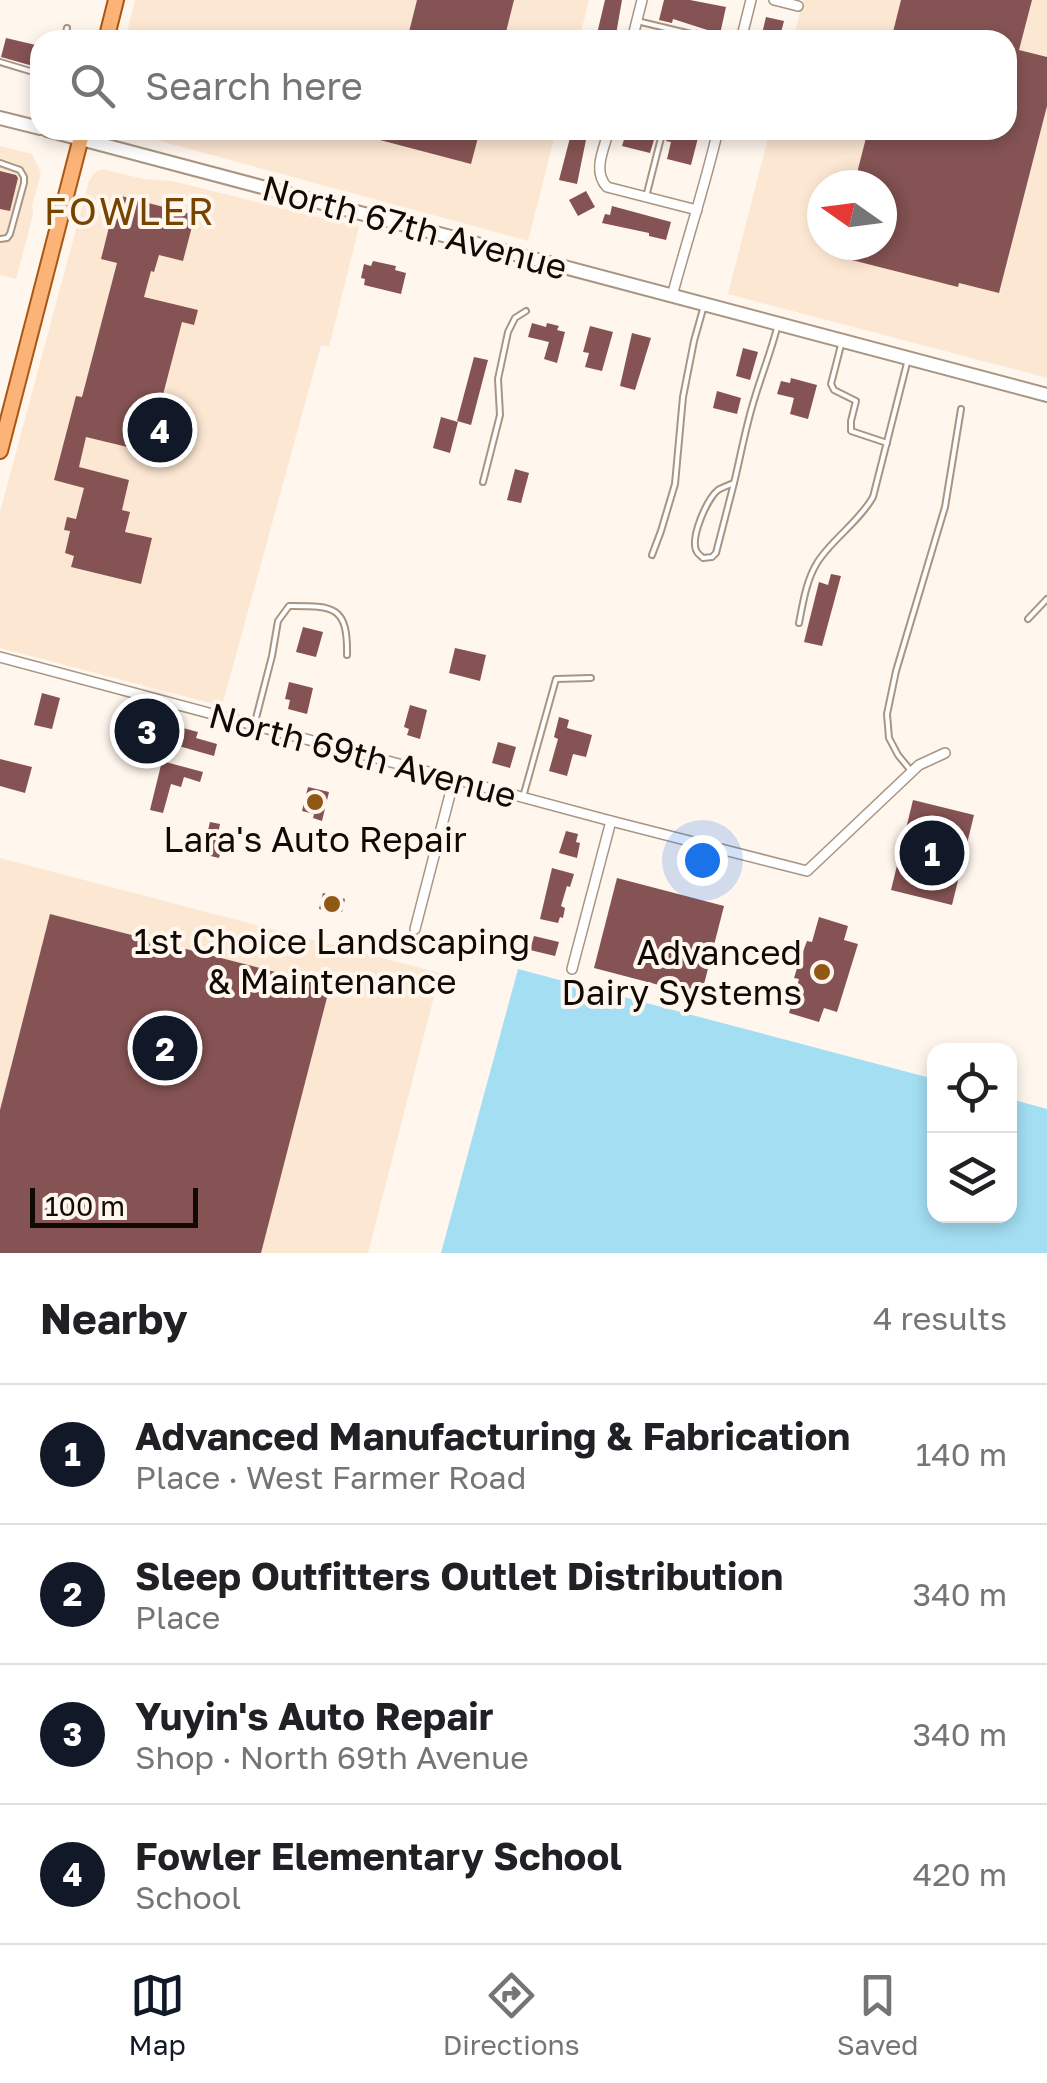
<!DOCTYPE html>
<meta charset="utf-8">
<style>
body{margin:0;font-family:"Golos Text",sans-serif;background:#f2f2f2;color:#202124}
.controls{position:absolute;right:30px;bottom:30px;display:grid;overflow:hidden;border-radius:20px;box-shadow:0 5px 15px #0003}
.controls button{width:90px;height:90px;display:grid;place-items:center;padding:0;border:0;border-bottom:2px solid #e0e0e0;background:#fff;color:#202124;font:50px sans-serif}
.compass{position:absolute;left:807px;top:170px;width:90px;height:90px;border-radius:50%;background:#fff;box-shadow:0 5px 15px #0003;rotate:284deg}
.scale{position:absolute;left:30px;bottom:25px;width:168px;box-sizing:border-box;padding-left:10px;border:5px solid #110a04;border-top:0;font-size:28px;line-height:35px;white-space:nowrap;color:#110a04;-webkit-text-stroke:8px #fff6ee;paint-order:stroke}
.you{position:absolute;left:702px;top:860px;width:35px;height:35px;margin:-25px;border:8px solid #fff;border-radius:50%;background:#1a73e8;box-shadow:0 0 0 15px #1a73e833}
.badge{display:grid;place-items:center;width:65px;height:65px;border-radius:50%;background:#111827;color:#fff;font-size:32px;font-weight:700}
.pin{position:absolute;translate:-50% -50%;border:5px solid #fff;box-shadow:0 2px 10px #0006}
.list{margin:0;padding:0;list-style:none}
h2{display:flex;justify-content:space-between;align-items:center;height:130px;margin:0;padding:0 40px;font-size:42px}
h2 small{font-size:32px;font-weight:400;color:#757577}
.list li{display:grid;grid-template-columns:65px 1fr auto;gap:30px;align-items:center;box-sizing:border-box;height:140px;padding:0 40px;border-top:2px solid #e0e0e0}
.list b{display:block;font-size:38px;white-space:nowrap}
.list p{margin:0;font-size:32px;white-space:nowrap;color:#757577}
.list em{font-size:32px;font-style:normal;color:#757577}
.icon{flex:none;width:55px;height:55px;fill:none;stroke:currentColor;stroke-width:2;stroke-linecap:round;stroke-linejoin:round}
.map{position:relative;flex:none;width:1047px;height:1253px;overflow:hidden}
.search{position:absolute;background:#fff;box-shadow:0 5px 15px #0003;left:30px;right:30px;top:30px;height:110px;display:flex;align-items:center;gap:25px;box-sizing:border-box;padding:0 35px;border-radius:30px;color:#757577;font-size:38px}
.sheet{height:690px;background:#fff}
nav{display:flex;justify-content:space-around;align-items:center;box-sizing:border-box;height:140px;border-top:2px solid #e0e0e0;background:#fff;font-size:28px;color:#757577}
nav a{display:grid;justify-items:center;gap:5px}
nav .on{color:#111827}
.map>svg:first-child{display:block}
.built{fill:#fce7d2;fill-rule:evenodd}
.water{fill:#a3def3}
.building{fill:#855353}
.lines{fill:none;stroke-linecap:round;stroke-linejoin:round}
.lane-casing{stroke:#a89582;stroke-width:8}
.street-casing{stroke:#a89582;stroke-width:12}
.secondary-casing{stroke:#a89582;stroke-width:16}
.primary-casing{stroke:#a85714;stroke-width:18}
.lane{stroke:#fff;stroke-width:4}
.street{stroke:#fff;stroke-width:9}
.secondary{stroke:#fff;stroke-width:12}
.primary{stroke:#fcb377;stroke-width:14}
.poi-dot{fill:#915813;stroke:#fff6ee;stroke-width:4}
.labels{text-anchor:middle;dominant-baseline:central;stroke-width:8;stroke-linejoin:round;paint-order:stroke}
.street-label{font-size:35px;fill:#110a04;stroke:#fff6ee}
.poi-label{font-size:35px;fill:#110a04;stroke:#fff6ee}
.neighbourhood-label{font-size:38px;letter-spacing:2.5px;fill:#740;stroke:#fff6ee}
</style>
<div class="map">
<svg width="1047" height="1253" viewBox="0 0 1047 1253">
<rect width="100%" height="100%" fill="#fff6ee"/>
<g class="built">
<path d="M135,0H589L579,40H125Z"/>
<path d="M803,0H1047V378L728,294L770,130H1007V40H793ZM822,185H882V245H822Z"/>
<path d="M120,130H556L528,241Z"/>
<path d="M0,146L32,154L41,173L32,206L33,215L16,279L0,275Z"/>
<path d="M102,169L144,179L172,181L359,227L329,347L321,345L222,706L0,648V512L89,181L94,173Z"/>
<path d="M0,858L440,973L368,1253H0Z"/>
</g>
<path class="water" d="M518,969L934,1079V1216H1010V1099L1047,1109V1253H441Z"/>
<g class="building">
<path d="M417,0H514L504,40H407Z"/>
<path d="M605,0H622L615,40L596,38Z"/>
<path d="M664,0H690L726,7L720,34L673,19L672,23L659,20Z"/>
<path d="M901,0H1032L1019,50L1047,57V106L999,293L959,283L958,287L836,256L838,245H882V185H854L868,130H1007V40H891Z"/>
<path d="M766,17L784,21L779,40L761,38Z"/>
<path d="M6,38L40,46V68L1,57Z"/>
<path d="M383,130H480L471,164L380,140Z"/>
<path d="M572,130H588L577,184L559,180Z"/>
<path d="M627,130H657L650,153L622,146Z"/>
<path d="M669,130H700L691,165L667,159L671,142L666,141Z"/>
<path d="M0,171L16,175L18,178L10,211L0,209Z"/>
<path d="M586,191L595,207L578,216L569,200Z"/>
<path d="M117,195L195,215L183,261L159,255L154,272L151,271L144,297L198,310L194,325L182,322L148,452L86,437L79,467L129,480L122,510L130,512L125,532L152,538L141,584L71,567L74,556L65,553L70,531L64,530L67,517L76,519L84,488L54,480L76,396L82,397L117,263L101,259Z"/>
<path d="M612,206L671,222L666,240L649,236V233L602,223L605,214L610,215Z"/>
<path d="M373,261L396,266L395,270L406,273L401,294L364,285L365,279L361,278L364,264L371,266Z"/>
<path d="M532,323L546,327L547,323L559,326L557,330L565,332L557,363L544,359L549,342L528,337Z"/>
<path d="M590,326L613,332L602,371L585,367L589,353L583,352Z"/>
<path d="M632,333L651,338L635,390L620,386Z"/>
<path d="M743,348L758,352L750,380L736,376Z"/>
<path d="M474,357L488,360L471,425L457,421Z"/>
<path d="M791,378L817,385L808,419L790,414L794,398L777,394L781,381L790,383Z"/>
<path d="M717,391L741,398L737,414L713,408Z"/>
<path d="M441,417L458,422L450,453L433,448Z"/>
<path d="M515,469L529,473L521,503L507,500Z"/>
<path d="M831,574L841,576L822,646L804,642L819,582L828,585Z"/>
<path d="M303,627L323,632L316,657L296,652Z"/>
<path d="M455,648L486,655L480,681L449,673Z"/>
<path d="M289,682L313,688L307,714L288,709L290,700L285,699Z"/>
<path d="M42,693L60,698L52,729L34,725Z"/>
<path d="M410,705L427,710L420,739L407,735L409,729L404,727Z"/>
<path d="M559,717L569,720L567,728L592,735L586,757L573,754L567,776L549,771L558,739L554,737Z"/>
<path d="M132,719L178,730L179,727L198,732L196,738L217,744L214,756L161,741V744L142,739L136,764L126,761L132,737L128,736Z"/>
<path d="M498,742L516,747L510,768L492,763Z"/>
<path d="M0,759L32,767L25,793L0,786Z"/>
<path d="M162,761L203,772L200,782L184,777L181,787L171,784L163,813L150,810Z"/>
<path d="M308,787L329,792L322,821L313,818L314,814L302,811Z"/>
<path d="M913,800L974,815L952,905L891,890Z"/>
<path d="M210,822L220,824L218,834L225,836L219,858L202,854Z"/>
<path d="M566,831L578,834L576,842L580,843L577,858L559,853Z"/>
<path d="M552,868L574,874L570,887L567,886L561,906L565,908L563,918L560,917L558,923L540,919Z"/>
<path d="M617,878L724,906L701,996L594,968Z"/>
<path d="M323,893L345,899L342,912L319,909Z"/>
<path d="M50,914L330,986L261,1253H0V1110Z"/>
<path d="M819,917L848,926L844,940L858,944L837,1012L824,1008L819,1022L789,1013L799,979L794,978L798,965L807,941L812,942Z"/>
<path d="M534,936L559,942L555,956L530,950Z"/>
</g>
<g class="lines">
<g class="lane-casing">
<g id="lane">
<path d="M637,21L716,40"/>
<path d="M64,40L67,28"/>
<path d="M0,62L40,74"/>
<path d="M0,163L20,170L24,177V183L10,234L7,238L0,239"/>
<path d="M647,193L663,130"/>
<path d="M841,345L831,384L834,390L856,401L851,421V431L887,443"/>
<path d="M483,482L500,415L498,379L508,332L515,318L526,311"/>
<path d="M734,483C729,485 723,487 718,490C707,499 689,539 697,552C698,554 701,556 703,558L712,557L716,553L734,483C741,454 746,425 755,397C762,374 771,351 777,328"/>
<path d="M652,555L661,531L675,484L683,397L694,341L703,309"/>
<path d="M1028,619L1047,599"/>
<path d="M799,623C803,603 806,581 817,563C830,541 859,522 873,497L907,363"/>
<path d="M255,722L272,656L278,621L289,606C333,606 348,605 347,655"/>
<path d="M912,772L898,755L889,738L887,714L896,671L945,507L961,409"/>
<path d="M523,797L556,679L591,678"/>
</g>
</g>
<g class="street-casing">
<g id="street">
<path d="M774,0L798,6"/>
<path d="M632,40L642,0"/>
<path d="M741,40L751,0"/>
<path d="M609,130C604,149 592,171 607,187L697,210"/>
<path d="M672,296C687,240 705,186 718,130"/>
<path d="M0,657L611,821L807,871L919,765L945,753"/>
<path d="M415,929L454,779"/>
<path d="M572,969L611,821"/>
</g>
</g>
<g class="secondary-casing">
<g id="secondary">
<path d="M0,118L40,128"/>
<path d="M47,130L1047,395"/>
</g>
</g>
<g class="primary-casing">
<g id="primary">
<path d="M106,40L116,0"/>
<path d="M0,451L83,130"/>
</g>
</g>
<use href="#lane" class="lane"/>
<use href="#street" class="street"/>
<use href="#secondary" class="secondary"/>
<use href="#primary" class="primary"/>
</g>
<g class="poi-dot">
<circle cx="315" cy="802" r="10"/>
<circle cx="332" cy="904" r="10"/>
<circle cx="822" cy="972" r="10"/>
</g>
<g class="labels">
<g class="street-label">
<text transform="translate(415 227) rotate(15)">North 67th Avenue</text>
<text transform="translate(363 755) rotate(15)">North 69th Avenue</text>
</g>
<g class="poi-label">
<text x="315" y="839">Lara's Auto Repair</text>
<text x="332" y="941">1st Choice Landscaping<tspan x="332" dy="40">&amp; Maintenance</tspan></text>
<text x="802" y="952" text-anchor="end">Advanced<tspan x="802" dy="40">Dairy Systems</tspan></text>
</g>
<g class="neighbourhood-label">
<text x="130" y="210">FOWLER</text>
</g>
</g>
</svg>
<div class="controls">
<button><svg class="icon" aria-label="locate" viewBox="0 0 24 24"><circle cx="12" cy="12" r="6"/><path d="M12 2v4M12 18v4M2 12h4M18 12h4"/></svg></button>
<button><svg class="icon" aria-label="layers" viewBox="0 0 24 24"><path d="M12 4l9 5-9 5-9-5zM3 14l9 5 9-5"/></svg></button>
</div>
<svg class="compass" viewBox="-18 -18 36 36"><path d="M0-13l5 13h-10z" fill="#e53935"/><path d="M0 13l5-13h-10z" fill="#757577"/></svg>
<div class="scale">100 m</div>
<div class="you"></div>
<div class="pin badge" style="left:932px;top:853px">1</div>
<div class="pin badge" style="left:165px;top:1048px">2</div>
<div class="pin badge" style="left:147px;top:731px">3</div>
<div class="pin badge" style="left:160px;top:430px">4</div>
<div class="search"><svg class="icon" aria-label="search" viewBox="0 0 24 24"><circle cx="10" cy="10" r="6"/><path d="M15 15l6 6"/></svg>Search here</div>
</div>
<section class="sheet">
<h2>Nearby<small>4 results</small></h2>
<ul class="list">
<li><span class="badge">1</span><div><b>Advanced Manufacturing &amp; Fabrication</b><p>Place · West Farmer Road</p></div><em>140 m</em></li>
<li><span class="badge">2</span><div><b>Sleep Outfitters Outlet Distribution</b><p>Place</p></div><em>340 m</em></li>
<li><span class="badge">3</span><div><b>Yuyin's Auto Repair</b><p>Shop · North 69th Avenue</p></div><em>340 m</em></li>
<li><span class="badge">4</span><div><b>Fowler Elementary School</b><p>School</p></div><em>420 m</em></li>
</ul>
</section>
<nav>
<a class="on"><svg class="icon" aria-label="map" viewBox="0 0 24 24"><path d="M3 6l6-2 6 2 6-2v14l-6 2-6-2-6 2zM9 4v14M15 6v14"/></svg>Map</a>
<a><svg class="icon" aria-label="directions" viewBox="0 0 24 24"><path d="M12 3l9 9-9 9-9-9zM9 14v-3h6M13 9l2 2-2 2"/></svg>Directions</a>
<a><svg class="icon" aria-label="saved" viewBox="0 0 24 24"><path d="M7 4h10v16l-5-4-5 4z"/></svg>Saved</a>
</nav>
